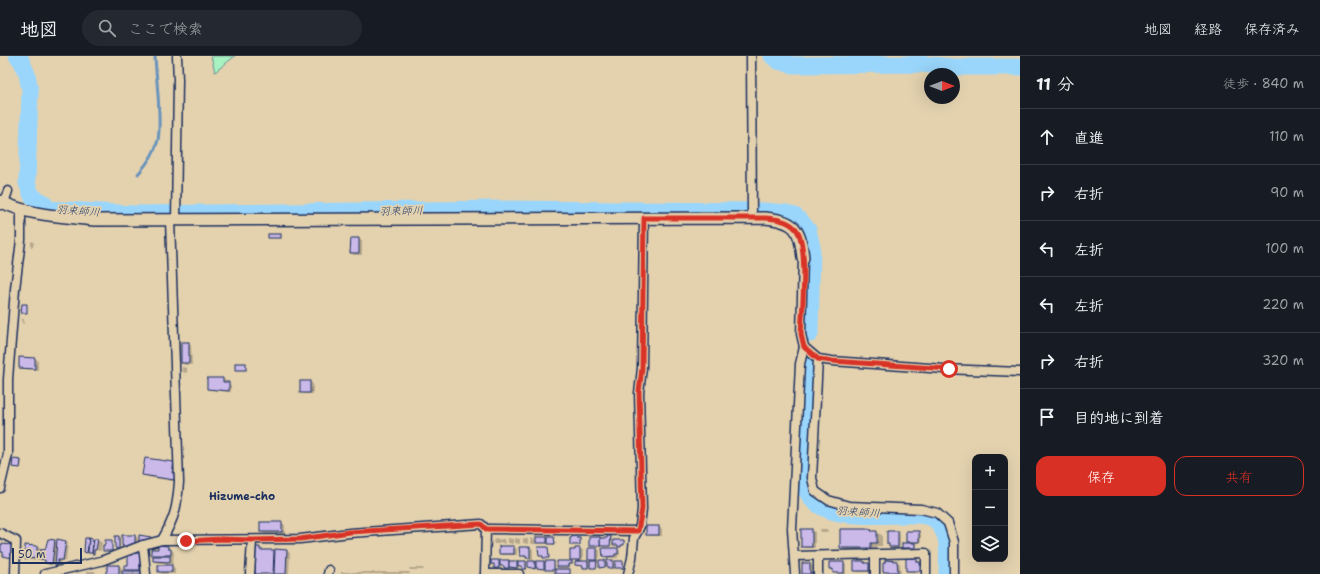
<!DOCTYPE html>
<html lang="ja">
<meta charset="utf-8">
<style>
body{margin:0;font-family:"Shantell Sans","Klee One",sans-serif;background:#242831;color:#f1f3f6}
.controls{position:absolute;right:12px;bottom:12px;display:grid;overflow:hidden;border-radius:8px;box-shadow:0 4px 16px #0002}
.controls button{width:36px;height:36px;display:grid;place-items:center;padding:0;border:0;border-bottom:1px solid #363941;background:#171b24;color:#f1f3f6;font:20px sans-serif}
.compass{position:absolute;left:924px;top:12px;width:36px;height:36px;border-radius:50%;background:#171b24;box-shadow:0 4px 16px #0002;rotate:90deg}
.scale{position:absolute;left:12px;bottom:10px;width:70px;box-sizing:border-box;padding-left:4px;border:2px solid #1b2f5e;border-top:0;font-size:11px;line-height:14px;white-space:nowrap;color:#1b2f5e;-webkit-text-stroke:3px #e4d2af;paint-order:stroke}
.stop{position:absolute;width:12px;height:12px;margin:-9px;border:3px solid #d93025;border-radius:50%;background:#fff}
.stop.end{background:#d93025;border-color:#fff;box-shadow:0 1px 4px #0008}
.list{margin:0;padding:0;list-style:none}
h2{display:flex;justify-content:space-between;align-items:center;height:52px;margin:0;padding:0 16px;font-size:17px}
h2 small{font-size:13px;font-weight:400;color:#9ea1a6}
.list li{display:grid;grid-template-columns:26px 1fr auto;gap:12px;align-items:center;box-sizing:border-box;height:56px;padding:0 16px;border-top:1px solid #363941}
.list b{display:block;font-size:15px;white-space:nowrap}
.list em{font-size:13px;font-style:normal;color:#9ea1a6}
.actions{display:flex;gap:8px;padding:12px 16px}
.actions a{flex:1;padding:9px 0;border:1px solid #d93025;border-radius:12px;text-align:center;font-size:14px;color:#d93025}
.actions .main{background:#d93025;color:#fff}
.icon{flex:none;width:22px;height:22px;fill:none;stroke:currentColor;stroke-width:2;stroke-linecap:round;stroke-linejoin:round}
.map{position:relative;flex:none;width:1020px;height:518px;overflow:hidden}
header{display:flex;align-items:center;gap:24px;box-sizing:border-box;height:56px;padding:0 20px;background:#171b24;border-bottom:1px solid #363941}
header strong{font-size:19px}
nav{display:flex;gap:22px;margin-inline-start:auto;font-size:14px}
.search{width:280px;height:36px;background:#242831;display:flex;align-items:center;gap:10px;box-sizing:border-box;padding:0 14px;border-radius:22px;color:#9ea1a6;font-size:15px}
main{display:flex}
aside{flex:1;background:#171b24}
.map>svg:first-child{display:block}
.green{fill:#a8f1c0;stroke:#62908f}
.shadow{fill:#0003}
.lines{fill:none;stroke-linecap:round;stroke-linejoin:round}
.stream{stroke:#6793bc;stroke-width:3}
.river{stroke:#9ad6fb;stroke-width:17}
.building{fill:#cbb9e9;stroke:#1b2f5e}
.street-casing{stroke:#1b2f5e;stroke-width:11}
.secondary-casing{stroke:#1b2f5e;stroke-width:14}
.street{stroke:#e4d2af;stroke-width:8}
.secondary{stroke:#e4d2af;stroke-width:11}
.route{stroke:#d93025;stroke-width:5}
.labels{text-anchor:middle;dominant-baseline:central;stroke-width:3.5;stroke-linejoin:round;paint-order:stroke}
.water-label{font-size:11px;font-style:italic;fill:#28406e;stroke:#e4d2af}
.neighbourhood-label{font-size:11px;font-weight:bold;fill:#1b2f5e;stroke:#e4d2af}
</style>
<header>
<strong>地図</strong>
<div class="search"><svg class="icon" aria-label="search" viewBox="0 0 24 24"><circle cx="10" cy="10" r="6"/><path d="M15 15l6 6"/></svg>ここで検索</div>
<nav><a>地図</a><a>経路</a><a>保存済み</a></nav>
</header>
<main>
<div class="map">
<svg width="1020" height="518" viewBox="0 0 1020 518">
<rect width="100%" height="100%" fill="#e4d2af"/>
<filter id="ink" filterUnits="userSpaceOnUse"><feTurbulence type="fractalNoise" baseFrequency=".025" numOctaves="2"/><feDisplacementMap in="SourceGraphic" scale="8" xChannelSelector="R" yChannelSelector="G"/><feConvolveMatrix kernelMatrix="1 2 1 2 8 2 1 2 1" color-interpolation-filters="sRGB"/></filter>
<g filter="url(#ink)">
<path class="green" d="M211,0H235L215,16Z"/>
<g class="shadow">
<path d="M359,183L362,185V199H354L351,197Z"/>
<path d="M31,185L34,186L33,191H31Z"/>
<path d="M22,263H24V268L22,267Z"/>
<path d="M188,287L191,289L192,309H185L182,307Z"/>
<path d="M35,303L38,304V314L23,313L20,312Z"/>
<path d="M182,311L187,312V317L182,316Z"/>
<path d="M208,323H223L226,325V327L231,329V336L211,334L208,333Z"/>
<path d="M310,326L313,328V338H304L301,336Z"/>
<path d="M21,404L22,405L21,412L14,411Z"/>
<path d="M173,407L178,410L179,426L148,421L143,419Z"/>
<path d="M282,467L285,469V478H264L261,476Z"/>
<path d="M659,471L662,473V480H650L647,478Z"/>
<path d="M820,473H827L828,476H821Z"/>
<path d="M811,474L815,476V492H805L802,490Z"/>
<path d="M871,474L882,479V490H876V494H846L841,491Z"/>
<path d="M897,476L900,478V492H893L890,490Z"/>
<path d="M918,476L921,478V487H916V492H903L911,488L907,486Z"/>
<path d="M135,480L138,482V489L134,491H126L123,489Z"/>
<path d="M116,481L120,482V493H118Z"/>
<path d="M611,481L612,482L611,490H591Z"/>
<path d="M495,482L501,484V483H504L505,488L499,486V488H494L493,484H495Z"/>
<path d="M508,482L513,483V488L508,487Z"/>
<path d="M515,482L520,483V488L515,487Z"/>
<path d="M523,482L528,483V488L523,487Z"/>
<path d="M530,482L536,484L553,482L555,489L535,485V488H532L531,487Z"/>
<path d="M86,483L102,486L101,495L95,494V497L86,496Z"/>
<path d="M54,485L58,487L65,486L68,487L66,505H61L60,511L55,508L49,509L46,507V505L40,502V504H29L26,502V490L37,491L40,492V494L45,495Z"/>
<path d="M159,490L168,491L174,496L173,508L157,507L154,505V500L152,498L159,494Z"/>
<path d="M514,491L517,493V499H503L500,498Z"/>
<path d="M260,492L264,495L276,496V494L287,495L290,497L289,518H257Z"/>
<path d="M530,492L533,493V504H530L521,499Z"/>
<path d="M580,493L583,494V507L588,506L591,508V504L589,503L597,493L600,494V505H605L608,507L612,505L614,506V512H609L606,510L600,511V502H598L597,512L589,510V512L580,510L576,508V505L571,503Z"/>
<path d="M617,493L620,495V499H618V502H607L604,500Z"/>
<path d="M139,498L143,499V515H139L142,518H107L119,510L122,512V516H130L125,513Z"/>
<path d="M917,504L923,509V516H910L907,515Z"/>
<path d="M492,505L517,506L519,507L526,506L527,507V513L518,509V512H506L505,510H500V512H496L495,509L492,508Z"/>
<path d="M529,506L537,507V506H555V514H570L571,518H556V514L539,512L536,511V513H533Z"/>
<path d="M558,506H573V509H570V511H558Z"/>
<path d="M623,506L624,507V513L616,512Z"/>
<path d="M864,506L872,510V516H858L855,514Z"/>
<path d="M896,506L900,507L901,517H887L884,515Z"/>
<path d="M843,507L846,509V518H837L830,512Z"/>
<path d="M803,508H810L813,510L814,518H803Z"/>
<path d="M172,510L175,512V518H162L159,516Z"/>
<path d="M409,512H423L424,514H410Z"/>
<path d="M87,515H95L96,518H87Z"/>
<path d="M341,516H349L352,517V516H409L410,518H420H341Z"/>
<path d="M546,517H553L554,518H546Z"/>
</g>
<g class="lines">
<path class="stream" d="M138,118C147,108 155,97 158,84C162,62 156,23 155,0"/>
<g class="river">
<path d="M17,0L21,4L27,18L30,34L27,127L32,140L44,147L47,153L136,158L497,153L764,155L786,157L795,160L801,165L808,174L812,191L810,278"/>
<path d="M772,0L778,5L793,9L921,8L953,11H1020"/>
<path d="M809,310L805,424C806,428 806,433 807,436C821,466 878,459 904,459C913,459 924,458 932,462C936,464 940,469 942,473C950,485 947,504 947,518"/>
</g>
</g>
<g class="building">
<rect x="268" y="178" width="13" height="4"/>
<path d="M351,182H359V197H350Z"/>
<path d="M22,248H27V257H21Z"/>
<rect x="181" y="286" width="8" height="21"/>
<path d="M19,301L35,302V313L19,312Z"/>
<rect x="235" y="307" width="11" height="7"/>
<path d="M207,322H223V326H229V335L207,333Z"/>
<rect x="300" y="325" width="10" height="12"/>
<path d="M145,402L174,406L172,417H175L174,424L142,419Z"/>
<path d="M13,403L21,404L20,412L12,411Z"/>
<rect x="260" y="466" width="22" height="10"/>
<rect x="646" y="470" width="13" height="9"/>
<rect x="801" y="473" width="11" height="18"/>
<path d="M840,473H871V475H877V487H871V492H840Z"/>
<path d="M887,475H898V491H889V488H887Z"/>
<rect x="906" y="475" width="13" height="11"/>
<path d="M122,479H135V488H131V490H122Z"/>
<path d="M139,479L151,481V484H145V485L139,486Z"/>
<path d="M115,480H119V493H116V491H115Z"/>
<path d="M577,480V482H580V489H570V482H571V481Z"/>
<path d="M607,480H611L610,490H600V482H607Z"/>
<rect x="536" y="481" width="11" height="6"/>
<path d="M548,481H554L555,488H548Z"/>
<rect x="589" y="481" width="11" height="9"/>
<path d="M85,482H89L87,497L84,496Z"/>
<path d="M89,482L93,483L92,497H88Z"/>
<path d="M48,483L55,484L52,508L45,507V504L40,503L41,493L45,494Z"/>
<path d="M57,483L66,485L63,504H58L57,510H55Z"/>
<path d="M94,483H98L96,494H94V498H92Z"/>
<path d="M105,484H112V495H103V489H105Z"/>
<path d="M613,484H624V489H621V491H618V489H613Z"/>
<rect x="902" y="487" width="13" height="5"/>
<path d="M1,488L13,489L12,502L3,500V496H1Z"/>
<path d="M25,489L37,490V502L25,503Z"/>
<path d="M158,489L168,490V493H171V499H151V493H158Z"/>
<rect x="499" y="490" width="15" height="8"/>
<path d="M256,491H260V494H274L273,518H255Z"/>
<path d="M519,491H530V502H526V500H520Z"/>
<path d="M538,491H548L549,502H543V500H539Z"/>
<path d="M575,492H580V504H570V494H575Z"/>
<rect x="588" y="492" width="9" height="12"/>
<path d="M602,492H618V498H615V500L603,501Z"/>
<path d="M275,493L287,494L286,518H274Z"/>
<path d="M130,497H140V514H124V509H128V499H130Z"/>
<path d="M153,500H170V506L153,505Z"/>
<path d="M906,502H917V506H920V515H906Z"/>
<path d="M491,504H499V512H494V508H491Z"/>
<path d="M500,504H509V512H504V510H500Z"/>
<path d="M599,504H605V511L599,512Z"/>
<rect x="607" y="504" width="6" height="8"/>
<path d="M885,504L897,505L898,516H883V507H885Z"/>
<path d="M509,505H517V512L509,511Z"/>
<path d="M518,505H526V513H522V510H518Z"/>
<path d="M528,505H535V513L528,511Z"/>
<path d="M536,505H544V513L536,512Z"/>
<rect x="545" y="505" width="9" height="9"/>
<path d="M557,505H572V508H569V511H557Z"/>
<path d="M579,505H588V512H583V510L575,509V506Z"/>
<path d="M590,505H597L596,512H590Z"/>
<rect x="615" y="505" width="8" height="7"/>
<path d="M854,505H864V507H869V515H854Z"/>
<path d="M829,506H844V517H833V513H829Z"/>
<path d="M802,507H810V517H814V518H802Z"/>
<path d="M107,509H119V518H106V515H107Z"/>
<rect x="158" y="509" width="14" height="7"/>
<rect x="555" y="513" width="15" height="5"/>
<rect x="122" y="515" width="19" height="3"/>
</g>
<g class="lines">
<g class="street-casing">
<g id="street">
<path d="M751,0L752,162"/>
<path d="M1,149L4,147L8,135"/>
<path d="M176,164L178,24L177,0"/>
<path d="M803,202L801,278L804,291L818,303L832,305L944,313L1020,316"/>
<path d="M818,303L812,422L815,435L828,444L849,450L921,453L937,457L948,467L954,486V518"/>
<path d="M0,432L8,398V323L15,233L21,184V155"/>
<path d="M0,477L16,485L15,518"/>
<path d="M162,484C175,461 177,452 179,426L170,164"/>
<path d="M143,489L146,518"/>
<path d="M875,499V518"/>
<path d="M794,500L926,497V518"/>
<path d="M818,500V518"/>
<path d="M45,518L101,505L143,489L162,484L300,483L350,477L481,468L486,473H491L638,475"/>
<path d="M250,518L252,484"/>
<path d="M328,518L329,514"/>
<path d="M485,518L486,473"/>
<path d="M485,518H519"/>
<path d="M628,518L632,502L634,482L640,470L642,453L639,337L642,312L644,162"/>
<path d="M795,518L792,473L800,308L804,291"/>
</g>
</g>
<g class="secondary-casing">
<path id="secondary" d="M0,145C29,160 62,160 94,164L765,162C795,165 800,172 803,202"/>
</g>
<use href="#street" class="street"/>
<use href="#secondary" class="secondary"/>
</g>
</g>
<g class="lines" filter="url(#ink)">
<path class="route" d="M186,485L221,483L252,484L300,483L350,476L481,468L486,473H491L638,475L642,453L639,336L642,312L644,162H765C776,163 788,164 796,173C809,188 802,257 801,278L804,291L818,303L832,305L949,313"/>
</g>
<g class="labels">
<g class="water-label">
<text transform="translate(78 155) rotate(4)">羽束師川</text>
<text transform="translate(401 155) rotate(-1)">羽束師川</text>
<text transform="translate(858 456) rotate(4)">羽束師川</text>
</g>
<g class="neighbourhood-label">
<text x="242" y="440">Hizume-cho</text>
</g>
</g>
</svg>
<div class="controls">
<button>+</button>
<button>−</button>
<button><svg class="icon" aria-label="layers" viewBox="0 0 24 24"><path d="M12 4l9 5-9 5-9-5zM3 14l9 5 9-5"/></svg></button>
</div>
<svg class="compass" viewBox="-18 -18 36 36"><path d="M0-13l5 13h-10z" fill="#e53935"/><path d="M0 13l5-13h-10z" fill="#9ea1a6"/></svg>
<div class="scale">50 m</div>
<div class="stop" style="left:949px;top:313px"></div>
<div class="stop end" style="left:186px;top:485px"></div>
</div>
<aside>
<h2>11 分<small>徒歩 · 840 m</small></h2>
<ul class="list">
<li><svg class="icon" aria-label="ahead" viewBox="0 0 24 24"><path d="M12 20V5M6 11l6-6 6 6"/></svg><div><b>直進</b></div><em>110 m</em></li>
<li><svg class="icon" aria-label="right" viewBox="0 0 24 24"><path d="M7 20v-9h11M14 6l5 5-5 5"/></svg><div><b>右折</b></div><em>90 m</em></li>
<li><svg class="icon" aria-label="left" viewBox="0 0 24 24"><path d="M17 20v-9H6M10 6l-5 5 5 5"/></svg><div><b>左折</b></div><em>100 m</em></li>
<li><svg class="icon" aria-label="left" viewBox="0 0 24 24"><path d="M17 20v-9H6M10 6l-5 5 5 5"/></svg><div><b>左折</b></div><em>220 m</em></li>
<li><svg class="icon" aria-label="right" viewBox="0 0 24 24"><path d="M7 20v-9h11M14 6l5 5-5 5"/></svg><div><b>右折</b></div><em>320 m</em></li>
<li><svg class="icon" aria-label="arrive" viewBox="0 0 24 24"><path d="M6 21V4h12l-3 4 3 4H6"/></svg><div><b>目的地に到着</b></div></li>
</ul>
<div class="actions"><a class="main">保存</a><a>共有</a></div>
</aside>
</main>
